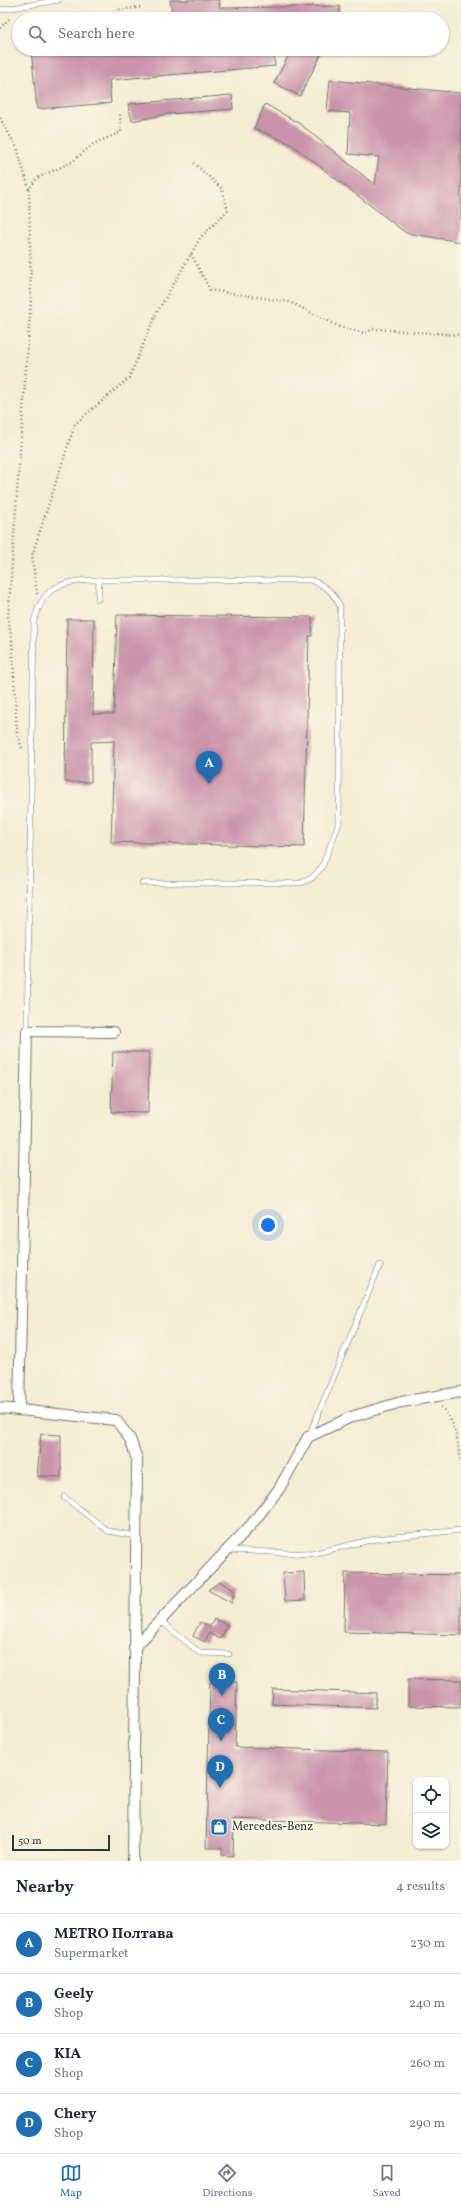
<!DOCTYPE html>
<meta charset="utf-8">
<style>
body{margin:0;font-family:Vollkorn,serif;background:#f2f2f3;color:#1f2937}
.controls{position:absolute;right:12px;bottom:12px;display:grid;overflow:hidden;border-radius:8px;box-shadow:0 1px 3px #0004}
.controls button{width:36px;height:36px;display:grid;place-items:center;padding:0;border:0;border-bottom:1px solid #e0e1e3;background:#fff;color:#1f2937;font:20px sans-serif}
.scale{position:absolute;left:12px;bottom:10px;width:98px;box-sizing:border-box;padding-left:4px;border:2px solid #1f3d34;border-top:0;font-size:11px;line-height:14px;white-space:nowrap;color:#1f3d34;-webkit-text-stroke:3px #fcf5e5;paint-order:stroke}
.you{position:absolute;left:268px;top:1225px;width:14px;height:14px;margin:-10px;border:3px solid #fff;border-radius:50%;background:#1a73e8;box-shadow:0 0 0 6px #1a73e833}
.badge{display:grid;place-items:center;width:26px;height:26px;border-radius:50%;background:#1f6fb2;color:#fff;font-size:13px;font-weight:700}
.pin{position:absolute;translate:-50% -33px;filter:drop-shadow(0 1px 2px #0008)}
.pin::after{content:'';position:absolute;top:21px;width:14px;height:12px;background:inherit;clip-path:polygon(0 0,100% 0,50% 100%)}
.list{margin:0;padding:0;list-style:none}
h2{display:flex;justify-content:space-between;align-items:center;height:52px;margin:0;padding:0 16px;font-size:17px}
h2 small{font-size:13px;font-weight:400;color:#747a83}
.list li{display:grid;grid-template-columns:26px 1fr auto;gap:12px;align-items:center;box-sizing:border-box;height:60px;padding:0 16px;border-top:1px solid #e0e1e3}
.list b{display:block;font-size:15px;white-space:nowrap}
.list p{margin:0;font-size:13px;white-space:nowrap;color:#747a83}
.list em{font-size:13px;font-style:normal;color:#747a83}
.icon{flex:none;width:22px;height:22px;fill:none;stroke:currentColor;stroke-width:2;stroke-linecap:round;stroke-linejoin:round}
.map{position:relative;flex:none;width:461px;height:1861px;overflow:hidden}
.search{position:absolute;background:#fff;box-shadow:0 1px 3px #0004;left:12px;right:12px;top:12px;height:44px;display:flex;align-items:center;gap:10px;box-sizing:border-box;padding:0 14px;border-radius:22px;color:#747a83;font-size:15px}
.sheet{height:292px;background:#fff}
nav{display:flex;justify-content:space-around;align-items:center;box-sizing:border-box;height:56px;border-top:1px solid #e0e1e3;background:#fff;font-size:11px;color:#747a83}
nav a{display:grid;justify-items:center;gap:2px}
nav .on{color:#1f6fb2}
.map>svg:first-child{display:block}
.building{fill:#c993aa}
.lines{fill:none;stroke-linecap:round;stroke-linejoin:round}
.lane-casing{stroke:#6a7a6c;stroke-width:6}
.street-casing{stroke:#6a7a6c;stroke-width:12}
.path{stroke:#6a7a6c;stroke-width:2.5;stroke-dasharray:1 3;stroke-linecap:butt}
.lane{stroke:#fff;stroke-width:5}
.street{stroke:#fff;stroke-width:10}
.labels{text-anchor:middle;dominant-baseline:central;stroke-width:4;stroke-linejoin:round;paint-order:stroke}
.poi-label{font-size:12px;fill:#1f3d34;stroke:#fcf5e5;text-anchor:start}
</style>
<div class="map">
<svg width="461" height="1861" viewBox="0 0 461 1861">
<rect width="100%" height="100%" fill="#fcf5e5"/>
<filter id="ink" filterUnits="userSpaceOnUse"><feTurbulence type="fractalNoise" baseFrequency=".025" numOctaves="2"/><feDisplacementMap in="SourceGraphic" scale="8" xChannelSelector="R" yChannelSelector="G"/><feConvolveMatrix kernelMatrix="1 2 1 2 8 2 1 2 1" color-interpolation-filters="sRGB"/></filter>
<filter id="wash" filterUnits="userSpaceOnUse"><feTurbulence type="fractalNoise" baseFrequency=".012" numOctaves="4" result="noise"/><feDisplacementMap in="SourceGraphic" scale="16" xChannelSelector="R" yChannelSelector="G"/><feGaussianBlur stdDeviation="0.9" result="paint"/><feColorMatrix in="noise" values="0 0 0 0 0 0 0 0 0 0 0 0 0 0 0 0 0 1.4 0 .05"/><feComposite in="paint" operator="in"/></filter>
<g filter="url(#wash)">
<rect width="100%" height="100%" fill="#f4ecd3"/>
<g id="blocks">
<g class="building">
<path d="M170,0H219L220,8L340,6L339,19H173Z"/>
<path d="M31,49H273L275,66L109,80L111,103L37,109Z"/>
<path d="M292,49H324L300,96L274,83Z"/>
<path d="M330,80L461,93V242L406,233L291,144L254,128L265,104L300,124L375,185L379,157L348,154L350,113L327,111Z"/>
<path d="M232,95L233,109L168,114L132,121L128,104Z"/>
<path d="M117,615L312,617V636H309L304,847L111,842L114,741L91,742V782H65L67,619H94L93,714H114Z"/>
<path d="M113,1052H149L148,1113L111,1112Z"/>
<path d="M41,1434L61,1435V1477L37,1476Z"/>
<path d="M304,1572L305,1600L285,1601L283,1573Z"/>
<path d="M345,1573L461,1575V1635L344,1632Z"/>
<path d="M220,1582L234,1590L232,1603L208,1590Z"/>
<path d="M214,1619L228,1625L220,1639L209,1633L205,1642L193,1636L200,1622L210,1627Z"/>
<path d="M408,1679L461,1680V1707L408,1706Z"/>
<path d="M210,1682H237L235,1747L388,1752L386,1824L234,1819L233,1856L222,1855V1848H206Z"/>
<path d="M273,1689L376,1693V1708L272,1704Z"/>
</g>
</g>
</g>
<g filter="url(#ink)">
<use href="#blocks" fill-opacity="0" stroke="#6a7a6c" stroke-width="1"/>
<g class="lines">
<g class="lane-casing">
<g id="lane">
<path d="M0,10L59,0"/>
<path d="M98,599L99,580"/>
<path d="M27,1031L34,621C43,589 56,583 87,580H311C326,586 333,592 340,606L339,823L322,867L312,878L301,883H142"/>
<path d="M309,1436L380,1265"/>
<path d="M64,1497L108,1531L136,1536"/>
<path d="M228,1550L311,1554L375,1539L461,1530"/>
<path d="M161,1621L200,1653L229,1654"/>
</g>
</g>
<g class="street-casing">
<g id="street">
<path d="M0,1408L116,1420L130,1439L137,1459L133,1861"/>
<path d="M19,1410L27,1031L114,1032"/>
<path d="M134,1648L251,1525L279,1489L308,1437L351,1417L401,1402L461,1392"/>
</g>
</g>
<g class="path">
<path d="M107,19L116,10L142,7"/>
<path d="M0,28L11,17"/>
<path d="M0,118L17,148L29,189"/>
<path d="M191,254L210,290L290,302L340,327L364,333L374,329L461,335"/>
<path d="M37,594L32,555L75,424L129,378L156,314L191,254L200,238L228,210L222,189L193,162"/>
<path d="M22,748L17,734L12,640L8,619L31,299L29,189L37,178L72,162L93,144L121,132L120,113"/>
<path d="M441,1407C456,1421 457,1442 461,1461"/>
</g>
<use href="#lane" class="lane"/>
<use href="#street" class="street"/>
</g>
</g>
<defs>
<g id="shop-square" transform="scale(0.9)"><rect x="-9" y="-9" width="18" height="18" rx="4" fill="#1f6fb2" stroke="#fcf5e5"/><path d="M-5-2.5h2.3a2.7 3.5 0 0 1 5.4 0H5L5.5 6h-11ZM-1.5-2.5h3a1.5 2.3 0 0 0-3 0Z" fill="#fff"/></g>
</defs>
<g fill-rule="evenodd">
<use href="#shop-square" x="219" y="1827"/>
</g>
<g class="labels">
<g class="poi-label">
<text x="232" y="1827">Mercedes-Benz</text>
</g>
</g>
</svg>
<div class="controls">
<button><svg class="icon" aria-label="locate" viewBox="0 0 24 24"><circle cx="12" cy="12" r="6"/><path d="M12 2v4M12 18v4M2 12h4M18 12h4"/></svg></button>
<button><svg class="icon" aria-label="layers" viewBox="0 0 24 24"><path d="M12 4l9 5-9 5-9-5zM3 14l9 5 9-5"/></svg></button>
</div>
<div class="scale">50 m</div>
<div class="you"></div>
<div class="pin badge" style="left:209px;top:784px">A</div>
<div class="pin badge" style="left:222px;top:1696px">B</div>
<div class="pin badge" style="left:221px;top:1741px">C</div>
<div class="pin badge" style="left:220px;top:1788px">D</div>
<div class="search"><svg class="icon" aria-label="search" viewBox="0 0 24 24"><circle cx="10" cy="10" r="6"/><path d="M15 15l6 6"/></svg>Search here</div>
</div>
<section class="sheet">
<h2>Nearby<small>4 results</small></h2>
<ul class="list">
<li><span class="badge">A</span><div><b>METRO Полтава</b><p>Supermarket</p></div><em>230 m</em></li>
<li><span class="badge">B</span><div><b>Geely</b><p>Shop</p></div><em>240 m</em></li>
<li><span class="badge">C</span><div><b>KIA</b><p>Shop</p></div><em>260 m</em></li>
<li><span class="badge">D</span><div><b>Chery</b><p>Shop</p></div><em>290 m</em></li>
</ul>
</section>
<nav>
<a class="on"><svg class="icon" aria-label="map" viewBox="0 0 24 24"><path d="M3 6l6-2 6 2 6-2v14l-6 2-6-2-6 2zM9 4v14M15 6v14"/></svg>Map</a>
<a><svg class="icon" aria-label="directions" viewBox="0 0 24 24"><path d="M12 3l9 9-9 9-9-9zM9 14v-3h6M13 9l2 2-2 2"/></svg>Directions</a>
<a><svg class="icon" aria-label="saved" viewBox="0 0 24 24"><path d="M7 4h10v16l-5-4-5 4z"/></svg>Saved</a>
</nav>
